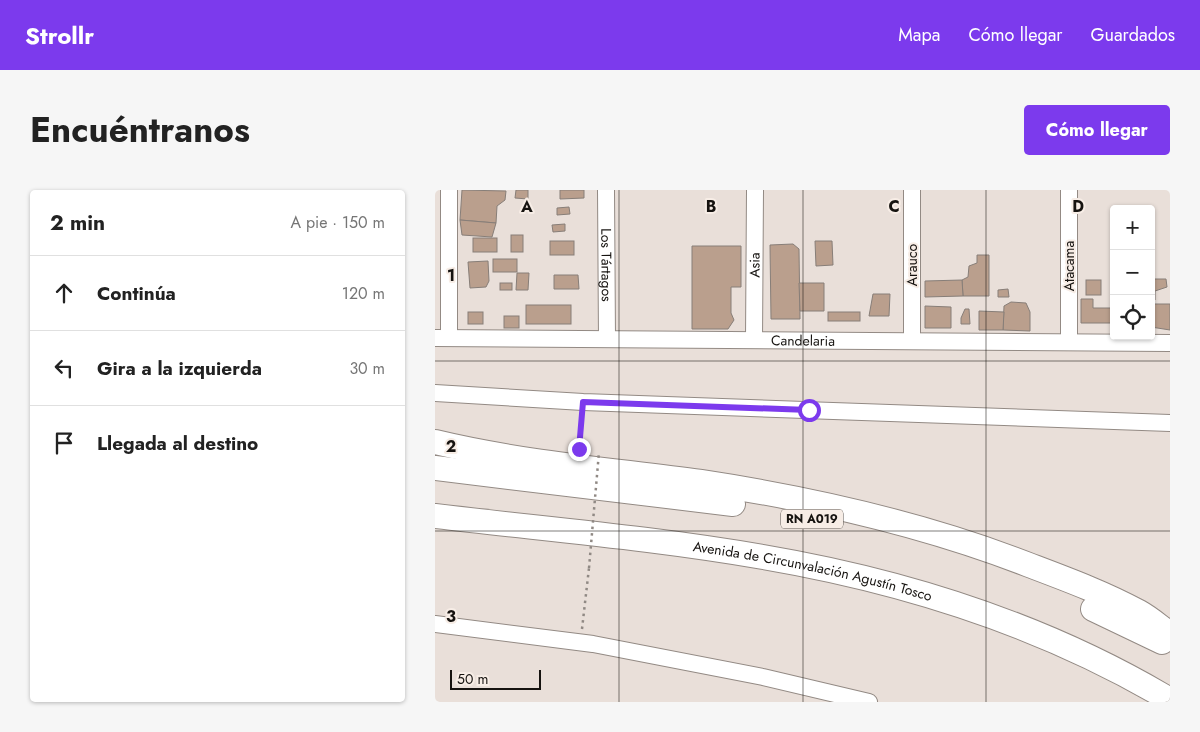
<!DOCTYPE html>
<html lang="es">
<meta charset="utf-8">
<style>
body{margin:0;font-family:Jost,sans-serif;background:#f6f6f6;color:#222}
.controls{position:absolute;right:15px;top:15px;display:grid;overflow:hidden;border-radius:5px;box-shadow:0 1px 4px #0004}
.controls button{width:45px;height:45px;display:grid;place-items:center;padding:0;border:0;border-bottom:1px solid #e0e0e0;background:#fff;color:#222;font:25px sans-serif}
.scale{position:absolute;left:15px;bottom:12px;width:91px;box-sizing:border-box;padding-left:5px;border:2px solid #161310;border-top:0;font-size:14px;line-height:18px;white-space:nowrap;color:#161310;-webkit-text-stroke:4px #f7ede6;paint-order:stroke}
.stop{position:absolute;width:15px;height:15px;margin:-11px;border:4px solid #7c3aed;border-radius:50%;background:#fff}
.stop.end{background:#7c3aed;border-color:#fff;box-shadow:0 1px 5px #0008}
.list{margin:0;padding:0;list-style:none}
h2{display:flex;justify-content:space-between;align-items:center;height:65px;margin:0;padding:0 20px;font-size:21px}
h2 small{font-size:16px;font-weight:400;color:#767676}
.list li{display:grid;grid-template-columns:32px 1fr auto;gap:15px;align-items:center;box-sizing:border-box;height:75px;padding:0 20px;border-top:1px solid #e0e0e0}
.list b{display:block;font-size:19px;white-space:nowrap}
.list em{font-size:16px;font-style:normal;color:#767676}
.icon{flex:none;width:28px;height:28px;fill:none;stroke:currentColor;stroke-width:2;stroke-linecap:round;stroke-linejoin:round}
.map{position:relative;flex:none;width:735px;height:512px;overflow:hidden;border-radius:5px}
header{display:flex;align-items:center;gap:30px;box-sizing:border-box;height:70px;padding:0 25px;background:#7c3aed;color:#fff}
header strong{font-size:24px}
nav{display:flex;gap:28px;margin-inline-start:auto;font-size:18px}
.intro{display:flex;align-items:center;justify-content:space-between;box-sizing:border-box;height:120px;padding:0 30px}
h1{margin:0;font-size:35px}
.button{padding:12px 22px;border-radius:5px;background:#7c3aed;color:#fff;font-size:18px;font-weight:700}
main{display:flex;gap:30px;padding:0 30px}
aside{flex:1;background:#fff;border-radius:5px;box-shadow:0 1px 4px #0004}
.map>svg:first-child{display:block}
.building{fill:#ba9f8d;stroke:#877e78}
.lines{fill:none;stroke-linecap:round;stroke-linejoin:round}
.minor-casing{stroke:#938a84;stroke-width:18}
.highway-casing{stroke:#938a84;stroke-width:26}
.path{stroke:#908984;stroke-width:2.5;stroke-dasharray:2.5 4;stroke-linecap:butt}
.minor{stroke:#fff;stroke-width:16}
.highway{stroke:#fff;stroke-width:24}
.path-bridge{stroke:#908984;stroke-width:2.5;stroke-dasharray:2.5 4;stroke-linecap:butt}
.route{stroke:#7c3aed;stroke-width:6}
.grid{fill:none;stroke:#161310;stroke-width:1;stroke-opacity:0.55}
.labels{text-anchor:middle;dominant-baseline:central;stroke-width:4;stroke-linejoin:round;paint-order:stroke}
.shield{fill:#f7ede6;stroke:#5a5450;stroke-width:1}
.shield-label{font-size:12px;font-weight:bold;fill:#161310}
.street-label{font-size:14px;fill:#161310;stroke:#f7ede6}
.grid-label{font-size:16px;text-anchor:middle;font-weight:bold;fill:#161310;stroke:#f7ede6;stroke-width:4;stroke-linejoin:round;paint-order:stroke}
</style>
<header>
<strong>Strollr</strong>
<nav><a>Mapa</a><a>Cómo llegar</a><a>Guardados</a></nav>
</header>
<div class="intro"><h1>Encuéntranos</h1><a class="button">Cómo llegar</a></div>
<main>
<aside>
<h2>2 min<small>A pie · 150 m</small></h2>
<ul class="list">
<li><svg class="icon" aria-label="ahead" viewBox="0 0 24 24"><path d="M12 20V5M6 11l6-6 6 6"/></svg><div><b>Continúa</b></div><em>120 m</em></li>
<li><svg class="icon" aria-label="left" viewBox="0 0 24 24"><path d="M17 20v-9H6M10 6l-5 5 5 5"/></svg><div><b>Gira a la izquierda</b></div><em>30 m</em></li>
<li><svg class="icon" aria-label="arrive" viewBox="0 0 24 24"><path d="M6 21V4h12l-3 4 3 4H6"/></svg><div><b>Llegada al destino</b></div></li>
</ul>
</aside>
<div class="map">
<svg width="735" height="512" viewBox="0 0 735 512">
<rect width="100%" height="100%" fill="#e9dfd9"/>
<g class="building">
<path d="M27,0L71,1L70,10L62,16L61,33L25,30Z"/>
<path d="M81,0H93V9L80,8Z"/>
<path d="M125,0H149V8L125,9Z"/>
<path d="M134,17L135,24L122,25V18Z"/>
<path d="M25,30L61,33L57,47L27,45Z"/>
<path d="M130,34V41L118,42L117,35Z"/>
<rect x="76" y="45" width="12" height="17"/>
<rect x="38" y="48" width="24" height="14"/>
<rect x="115" y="51" width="24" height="14"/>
<path d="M380,51H397L398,75L381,76Z"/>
<path d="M358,54L364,59L365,129H336L335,55Z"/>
<path d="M257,56H306V97H296V123L299,130L293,139H257Z"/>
<path d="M542,65H554V106H528L527,90L533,87L534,76L542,73Z"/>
<rect x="58" y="69" width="24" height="13"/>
<path d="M53,71L54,91L51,97L35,98L33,72Z"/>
<path d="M82,83H94L93,100H81Z"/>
<path d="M119,85H143L144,99H119Z"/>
<path d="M718,89H731L732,97L720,101V110H716Z"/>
<path d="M527,90L528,106L490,107V91Z"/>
<rect x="651" y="90" width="15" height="15"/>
<rect x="65" y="93" width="12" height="7"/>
<path d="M364,93H389V121H365Z"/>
<path d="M573,99L574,107H563V100Z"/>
<path d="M438,104H455L454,126H434Z"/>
<path d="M646,109H658V118H679V133H646Z"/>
<path d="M576,112L591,113L595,122V141L568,140L569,116Z"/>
<path d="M716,114H735V140L716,137Z"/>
<rect x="91" y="115" width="45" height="19"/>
<path d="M490,116L516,117V138H490Z"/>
<path d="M530,119H534L535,134H526V128Z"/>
<path d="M544,121L569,122L568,140H544Z"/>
<rect x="33" y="122" width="15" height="12"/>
<rect x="393" y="122" width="32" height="9"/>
<rect x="69" y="126" width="15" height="12"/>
</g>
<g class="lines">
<g class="minor-casing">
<g id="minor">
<path d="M14,0V148"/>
<path id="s1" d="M171,0L172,149"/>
<path id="s2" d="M0,148L735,153"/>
<path id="s3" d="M319,150L320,0"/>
<path d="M477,151V0"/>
<path d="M634,152V0"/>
<path d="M0,203L148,212L735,233"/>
<path d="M0,434L158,454L328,487L434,512"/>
</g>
</g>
<g class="highway-casing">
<g id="highway">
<path d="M0,252C87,273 178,280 266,292C378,309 489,334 594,375C631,389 669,403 704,422C715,428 725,437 735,444"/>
<path d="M0,278L298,314"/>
<path id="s4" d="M0,326C109,339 219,348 328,367C469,391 611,436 735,510"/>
<path d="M658,419L727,452"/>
</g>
</g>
<g class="path">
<path d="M145,259L147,226"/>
<path d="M147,439L154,378"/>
</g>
<use href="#minor" class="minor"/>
<use href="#highway" class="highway"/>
<path class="path-bridge" d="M154,378L164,262"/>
</g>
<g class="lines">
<path class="route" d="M144,259L148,212L374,220"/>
</g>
<path class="grid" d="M184,0V512M368,0V512M551,0V512M0,171H735M0,341H735"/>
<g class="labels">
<rect class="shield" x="346" y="319.5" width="62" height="19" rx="4"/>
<g class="shield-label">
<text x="377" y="329">RN A019</text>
</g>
<g class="street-label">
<text stroke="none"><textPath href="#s1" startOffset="75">Los Tártagos</textPath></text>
<text stroke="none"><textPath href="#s3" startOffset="75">Asia</textPath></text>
<text transform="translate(477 75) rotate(-90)">Arauco</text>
<text transform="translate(634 76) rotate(-90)">Atacama</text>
<text stroke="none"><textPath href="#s2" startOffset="368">Candelaria</textPath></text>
<text stroke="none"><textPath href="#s4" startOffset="382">Avenida de Circunvalación Agustín Tosco</textPath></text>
</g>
</g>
<g class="grid-label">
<text x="92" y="22">A</text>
<text x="276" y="22">B</text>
<text x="459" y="22">C</text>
<text x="643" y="22">D</text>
<text x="16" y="91">1</text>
<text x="16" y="262">2</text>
<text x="16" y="432">3</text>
</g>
</svg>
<div class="controls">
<button>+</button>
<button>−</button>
<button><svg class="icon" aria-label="locate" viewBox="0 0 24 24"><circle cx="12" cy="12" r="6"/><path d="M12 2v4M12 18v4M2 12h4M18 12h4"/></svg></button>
</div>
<div class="scale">50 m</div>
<div class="stop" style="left:374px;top:220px"></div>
<div class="stop end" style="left:144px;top:259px"></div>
</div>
</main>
